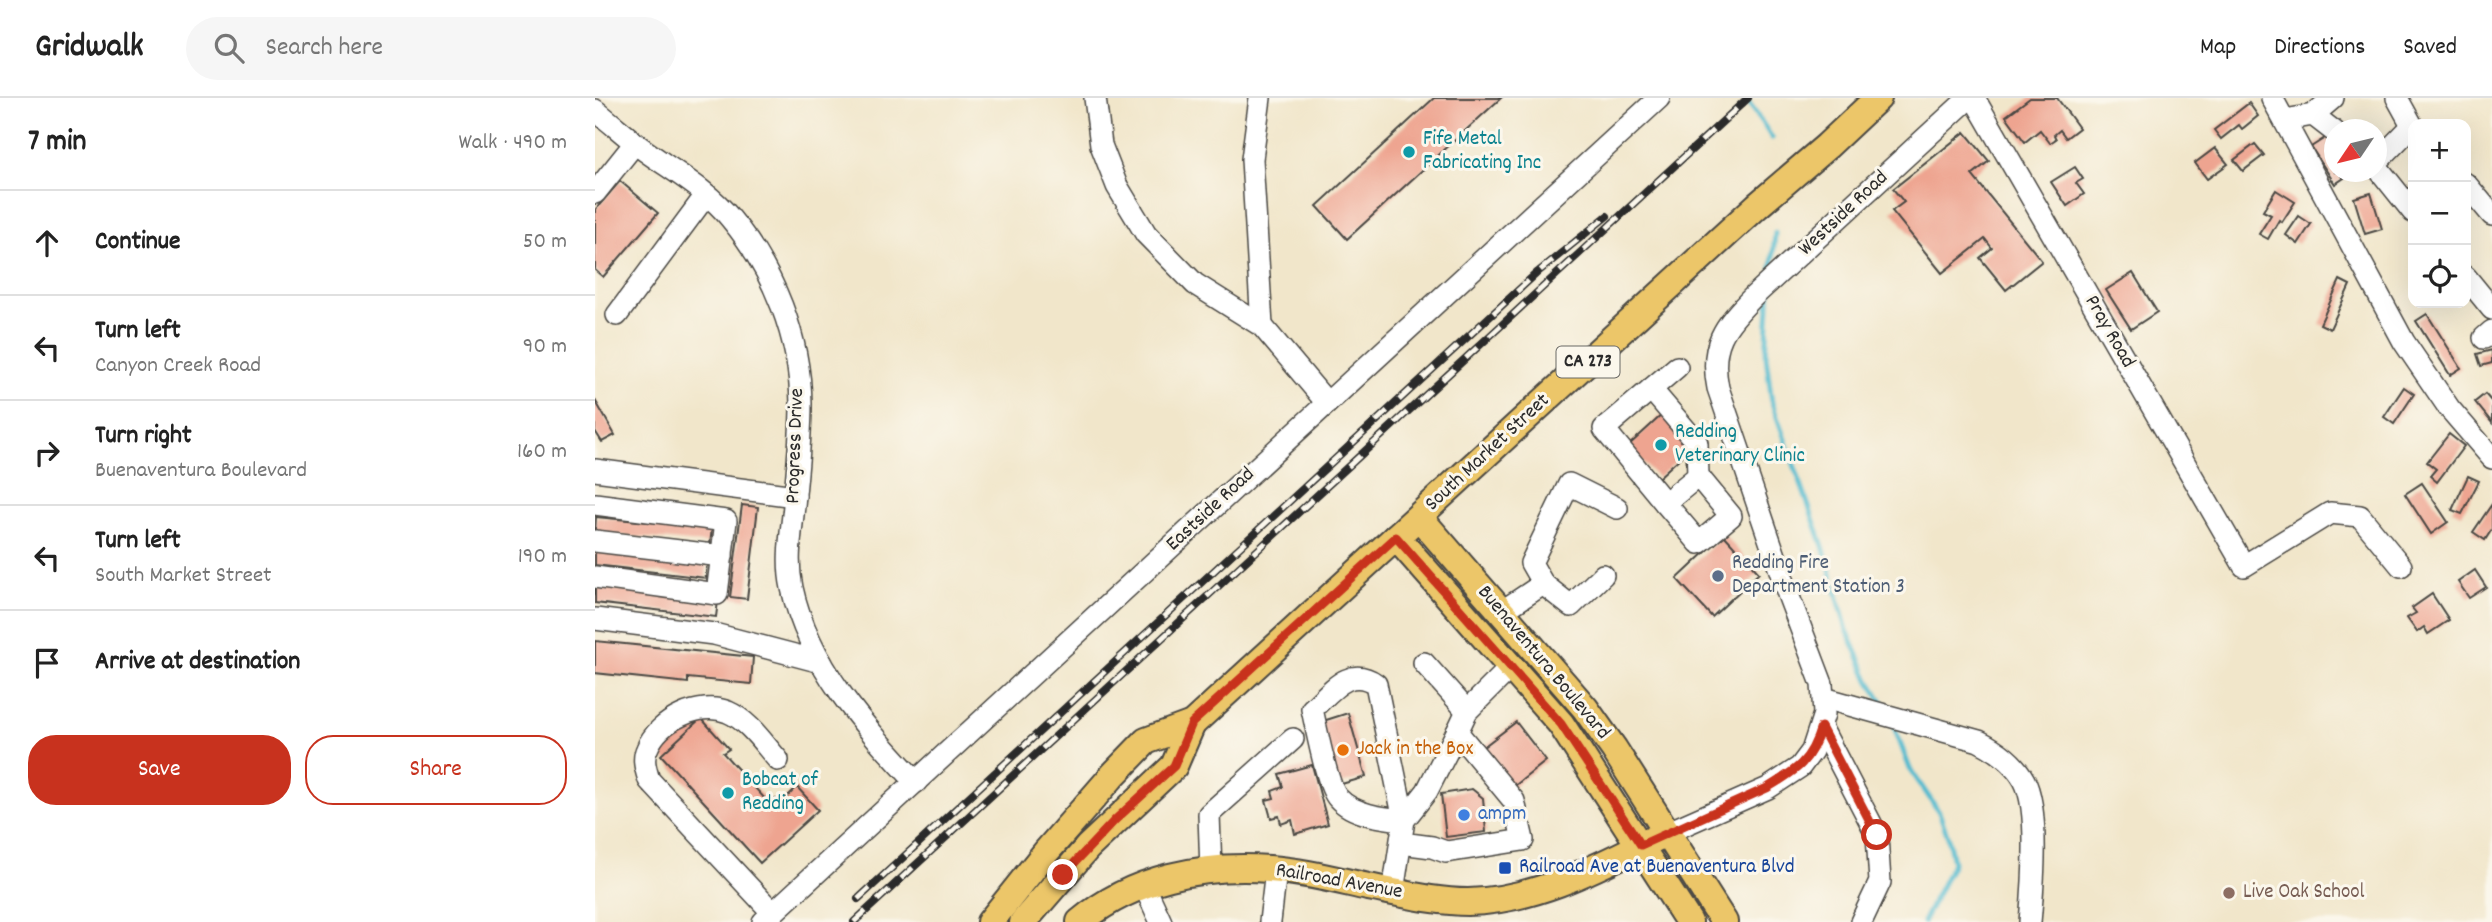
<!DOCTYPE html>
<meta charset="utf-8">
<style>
body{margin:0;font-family:Dekko,sans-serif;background:#f6f6f6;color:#222}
.controls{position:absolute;right:21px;top:21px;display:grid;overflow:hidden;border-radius:14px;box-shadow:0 7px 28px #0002}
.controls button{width:63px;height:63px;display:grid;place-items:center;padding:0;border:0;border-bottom:2px solid #e0e0e0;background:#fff;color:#222;font:35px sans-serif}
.compass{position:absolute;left:1729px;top:21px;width:63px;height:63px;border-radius:50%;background:#fff;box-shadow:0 7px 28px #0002;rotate:235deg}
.stop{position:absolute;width:21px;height:21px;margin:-16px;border:5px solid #c8321e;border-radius:50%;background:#fff}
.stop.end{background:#c8321e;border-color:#fff;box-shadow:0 2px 7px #0008}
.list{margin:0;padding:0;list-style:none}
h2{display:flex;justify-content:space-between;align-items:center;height:91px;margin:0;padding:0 28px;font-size:30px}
h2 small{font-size:23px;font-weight:400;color:#767676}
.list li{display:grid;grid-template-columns:46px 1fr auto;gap:21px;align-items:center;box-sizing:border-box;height:105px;padding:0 28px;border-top:2px solid #e0e0e0}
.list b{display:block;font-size:26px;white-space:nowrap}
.list p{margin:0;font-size:23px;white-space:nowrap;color:#767676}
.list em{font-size:23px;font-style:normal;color:#767676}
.actions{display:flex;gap:14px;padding:21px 28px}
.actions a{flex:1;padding:16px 0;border:2px solid #c8321e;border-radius:28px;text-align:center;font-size:24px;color:#c8321e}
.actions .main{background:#c8321e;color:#fff}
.icon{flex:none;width:38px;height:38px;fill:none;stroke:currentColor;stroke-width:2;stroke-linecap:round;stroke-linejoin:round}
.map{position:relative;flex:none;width:1897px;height:824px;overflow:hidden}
header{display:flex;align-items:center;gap:42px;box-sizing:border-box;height:98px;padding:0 35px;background:#fff;border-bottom:2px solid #e0e0e0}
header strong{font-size:33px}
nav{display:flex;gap:38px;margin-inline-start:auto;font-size:24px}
.search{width:490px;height:63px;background:#f6f6f6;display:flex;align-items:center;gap:18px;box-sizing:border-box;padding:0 24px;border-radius:38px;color:#767676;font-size:26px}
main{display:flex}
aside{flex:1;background:#fff}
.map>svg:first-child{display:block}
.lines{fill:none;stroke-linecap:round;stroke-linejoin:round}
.stream{stroke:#52bbcf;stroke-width:5}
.building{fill:#eea490}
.minor-casing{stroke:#494743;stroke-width:24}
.major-casing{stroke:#494743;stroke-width:30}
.minor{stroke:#fff;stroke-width:21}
.major{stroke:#ecc669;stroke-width:26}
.rail-casing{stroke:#2b2b2b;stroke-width:8}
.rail{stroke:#fbf7ec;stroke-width:5;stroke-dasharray:16;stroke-linecap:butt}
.route{stroke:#c8321e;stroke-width:9}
.culture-dot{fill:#0f9aa8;stroke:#fbf7ec;stroke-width:2.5}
.service-dot{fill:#5c6f8a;stroke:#fbf7ec;stroke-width:2.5}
.food-dot{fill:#e8710a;stroke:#fbf7ec;stroke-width:2.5}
.shop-dot{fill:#3f7fe0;stroke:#fbf7ec;stroke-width:2.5}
.transit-dot{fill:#1a4fb4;stroke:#fbf7ec;stroke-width:2.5}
.education-dot{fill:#8d6e63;stroke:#fbf7ec;stroke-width:2.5}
.labels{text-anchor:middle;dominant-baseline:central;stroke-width:6;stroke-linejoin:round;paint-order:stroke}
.shield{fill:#fbf7ec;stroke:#696865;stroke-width:2}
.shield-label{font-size:19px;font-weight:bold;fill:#2b2b2b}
.culture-label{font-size:21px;fill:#0d838f;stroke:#fbf7ec;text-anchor:start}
.street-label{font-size:21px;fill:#2b2b2b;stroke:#fbf7ec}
.service-label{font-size:21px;fill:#4e5e75;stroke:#fbf7ec;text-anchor:start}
.food-label{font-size:21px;fill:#c56008;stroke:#fbf7ec;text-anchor:start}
.shop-label{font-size:21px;fill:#366cbe;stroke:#fbf7ec;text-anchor:start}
.transit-label{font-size:21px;fill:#164399;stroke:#fbf7ec;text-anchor:start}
.education-label{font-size:21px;fill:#785e54;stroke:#fbf7ec;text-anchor:start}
</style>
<header>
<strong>Gridwalk</strong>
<div class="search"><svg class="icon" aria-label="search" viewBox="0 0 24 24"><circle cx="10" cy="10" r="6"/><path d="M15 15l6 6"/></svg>Search here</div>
<nav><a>Map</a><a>Directions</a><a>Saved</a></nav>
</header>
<main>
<aside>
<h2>7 min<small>Walk · 490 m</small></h2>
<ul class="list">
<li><svg class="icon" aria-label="ahead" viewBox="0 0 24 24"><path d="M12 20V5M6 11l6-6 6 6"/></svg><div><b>Continue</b></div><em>50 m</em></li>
<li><svg class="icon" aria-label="left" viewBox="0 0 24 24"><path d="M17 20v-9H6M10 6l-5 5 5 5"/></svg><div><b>Turn left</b><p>Canyon Creek Road</p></div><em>90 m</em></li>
<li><svg class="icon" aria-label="right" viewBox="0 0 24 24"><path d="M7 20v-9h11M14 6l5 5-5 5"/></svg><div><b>Turn right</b><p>Buenaventura Boulevard</p></div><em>160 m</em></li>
<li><svg class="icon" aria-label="left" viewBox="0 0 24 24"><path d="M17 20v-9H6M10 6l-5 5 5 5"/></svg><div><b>Turn left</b><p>South Market Street</p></div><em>190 m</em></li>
<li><svg class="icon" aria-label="arrive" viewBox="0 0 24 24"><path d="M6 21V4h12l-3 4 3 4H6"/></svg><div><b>Arrive at destination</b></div></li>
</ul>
<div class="actions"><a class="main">Save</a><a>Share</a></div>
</aside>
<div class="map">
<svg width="1897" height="824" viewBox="0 0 1897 824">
<rect width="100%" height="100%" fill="#fbf7ec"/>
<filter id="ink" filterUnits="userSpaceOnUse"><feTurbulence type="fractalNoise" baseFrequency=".0143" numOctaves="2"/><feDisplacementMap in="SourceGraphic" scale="14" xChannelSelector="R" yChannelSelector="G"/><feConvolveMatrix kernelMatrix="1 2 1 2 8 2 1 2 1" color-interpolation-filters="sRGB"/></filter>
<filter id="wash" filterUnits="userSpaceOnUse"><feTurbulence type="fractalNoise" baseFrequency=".00686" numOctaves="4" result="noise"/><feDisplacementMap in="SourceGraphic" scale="28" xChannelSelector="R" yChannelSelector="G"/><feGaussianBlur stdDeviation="1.57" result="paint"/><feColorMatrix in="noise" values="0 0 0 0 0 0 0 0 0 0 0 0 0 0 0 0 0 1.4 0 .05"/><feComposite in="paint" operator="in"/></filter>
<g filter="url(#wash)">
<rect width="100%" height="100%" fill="#f1e6ca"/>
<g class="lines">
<g class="stream">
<path d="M1151,0L1177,40"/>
<path d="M1177,171L1180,135"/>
<path d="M1175,191L1171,258L1177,305L1228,448L1252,532L1274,582L1291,610"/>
<path d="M1298,626L1315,671L1344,714L1353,739L1358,765L1328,824"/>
</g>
</g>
<g id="blocks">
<g class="building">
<path d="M839,0H906L752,141L722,108Z"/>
<path d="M1435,0H1462L1484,30L1471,40L1465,32L1459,37L1461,41L1455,45L1445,32L1430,44L1411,18Z"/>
<path d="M1654,5L1663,18L1647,31L1644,27L1626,41L1619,32Z"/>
<path d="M1370,34L1394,63L1377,77L1447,163L1411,192L1385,160L1397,150L1390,141L1347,175L1297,113L1309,104L1298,91Z"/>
<path d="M1733,38L1740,48V74H1744L1749,80L1740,86L1716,49Z"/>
<path d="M1660,46L1669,57L1648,73L1639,62Z"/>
<path d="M1620,50L1633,66L1612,81L1600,65Z"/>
<path d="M1480,69L1488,81L1481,85L1489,96L1472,108L1456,84Z"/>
<path d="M25,83L63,115L8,179L0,172V112Z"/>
<path d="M1681,92L1700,104L1687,124L1684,122L1673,141L1664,136L1676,117L1668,113Z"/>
<path d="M1776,95L1787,131L1770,136L1759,100Z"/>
<path d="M1704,118L1716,126L1703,146L1691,137Z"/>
<path d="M1538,175L1562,214L1536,231L1511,192Z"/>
<path d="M1745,182L1755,187L1735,231L1725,226Z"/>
<path d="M1832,216L1866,270L1855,277L1821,223Z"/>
<path d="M1897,252V265L1886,268L1882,256Z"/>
<path d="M1809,289L1819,296L1799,326L1789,319Z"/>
<path d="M1890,296L1897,304V325L1880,304Z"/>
<path d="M0,302L20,337L7,344L0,333Z"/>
<path d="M1069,315L1099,347L1063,380L1033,348Z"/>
<path d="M1854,336L1869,348L1842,384L1835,378L1841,371L1832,364Z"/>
<path d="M1873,378L1884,383L1867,416L1857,412Z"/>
<path d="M1827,385L1853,424L1836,436L1810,396Z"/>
<path d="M1897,406V431L1890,442L1878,434Z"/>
<path d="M147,407L163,409L152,501L135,499Z"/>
<path d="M1,419L117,430L115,446L0,435Z"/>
<path d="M1129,437L1164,475L1117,519L1082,481Z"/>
<path d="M0,450L112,463L111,480L0,467Z"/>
<path d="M1880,472L1891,489L1874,500L1863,484Z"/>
<path d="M0,489L123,503L121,519L0,505Z"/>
<path d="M1837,496L1854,522L1833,536L1829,529L1822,534L1812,520L1821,515L1817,510Z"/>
<path d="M0,543L158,559L156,586L93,580V585L0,575Z"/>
<path d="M753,615L771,679L743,687L725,624Z"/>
<path d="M106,620L134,651L128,655L171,702L186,701L188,703L202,689L223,712L165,765L66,657Z"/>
<path d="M921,624L951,663L917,690L887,650Z"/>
<path d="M717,667L733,726L700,736L697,722L686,726L684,718L676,720L671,702L679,700L677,693L688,689L684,676Z"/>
<path d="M877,691L888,700L891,734L851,739L846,696Z"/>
</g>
</g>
</g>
<g filter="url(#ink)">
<use href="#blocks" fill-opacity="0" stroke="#494743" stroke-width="2"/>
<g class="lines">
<g class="minor-casing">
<g id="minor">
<path d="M500,0L506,47L522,88L551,136L600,186L667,228L732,305"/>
<path d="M665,0L657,61L667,228"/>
<path d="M1379,0L1649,468L1735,415L1765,418L1806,468"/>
<path d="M1677,0L1809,244L1854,310L1897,360"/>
<path d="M1802,0L1818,29"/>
<path d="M0,12C15,24 30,37 45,49C76,72 112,91 136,121C179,173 205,239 206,306C206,335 203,366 200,396C198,428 190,458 197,490C214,568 269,628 321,684"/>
<path d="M1718,17L1738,0"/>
<path d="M1690,22L1718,17L1740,34"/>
<path d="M1782,64L1817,28"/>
<path d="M1782,69L1818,114"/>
<path d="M1871,86L1897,117"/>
<path d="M0,95L40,45"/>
<path d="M1871,179L1897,211"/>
<path d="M22,217L111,97"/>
<path d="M1889,240L1897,233"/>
<path d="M1056,291L1102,345L1103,378"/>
<path d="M0,372L200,398"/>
<path d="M1103,378L1136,418L1104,445L1070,405Z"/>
<path d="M1070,405L1009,331L1082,269"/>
<path d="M0,406L131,423L122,496L0,479"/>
<path d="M0,443L127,458"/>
<path d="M948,486L976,508L1008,477"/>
<path d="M906,514L948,486L936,465L974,386L1022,410"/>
<path d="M0,521L119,536L226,564"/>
<path d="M829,565L872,613"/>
<path d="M1229,600L1384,643C1402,652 1419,664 1429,682C1445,711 1438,791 1435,824"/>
<path d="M1226,629L1282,737L1285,784L1266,824"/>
<path d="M862,634L872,613L915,570"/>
<path d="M1071,735L1173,690L1205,669L1217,653L1229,616L1227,586L1194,499L1123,290C1114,247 1129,228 1159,198L1374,0"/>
<path d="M616,773L614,716L698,641"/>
<path d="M549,787L566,824"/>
<path d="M798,794L809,722L781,586C754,567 737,593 717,611C721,628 732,689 743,700C758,717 789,720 809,722L832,693L862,634L919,703L928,742L851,754L837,749L806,745"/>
<path d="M178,815L54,682C51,672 47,661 52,651C63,622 105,603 133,614C154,623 168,645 183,662"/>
<path d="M168,824L1064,0"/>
<path d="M675,824L681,772"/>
</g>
</g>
<g class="major-casing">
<g id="major">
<path d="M824,419L990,610L1019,651L1129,824"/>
<path d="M801,439L966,626L1094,824"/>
<path d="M395,824L451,754L519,676L551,643L597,626L1162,108L1232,48L1283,0"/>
<path d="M428,824L493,749L579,668L597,626"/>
<path d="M485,824C537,780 608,766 674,771C707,773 741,782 773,789C806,795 840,804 873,804C943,803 1010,765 1071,735"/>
</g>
</g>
<use href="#minor" class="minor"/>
<use href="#major" class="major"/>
<g class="rail-casing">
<g id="rail">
<path d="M263,801L943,174L1012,118"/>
<path d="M259,824L1153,0"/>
</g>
</g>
<use href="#rail" class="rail"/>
</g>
</g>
<g class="lines" filter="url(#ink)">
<path class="route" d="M468,777L520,722L579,668L597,625L801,439L966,626L1046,747L1172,690C1202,672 1216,663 1226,629L1282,737"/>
</g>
<g class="culture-dot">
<circle cx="814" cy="54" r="7"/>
<circle cx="1066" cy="347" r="7"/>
<circle cx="133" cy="695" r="7"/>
</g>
<circle class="service-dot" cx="1123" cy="478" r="7"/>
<circle class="food-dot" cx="748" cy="652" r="7"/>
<circle class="shop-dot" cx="869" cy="717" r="7"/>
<rect class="transit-dot" x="903" y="763" width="14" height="14" rx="3.5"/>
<circle class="education-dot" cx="1634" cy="795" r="7"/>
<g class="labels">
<rect class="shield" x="961.5" y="248.5" width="63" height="31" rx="5"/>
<g class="shield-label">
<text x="993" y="264">CA 273</text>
</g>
<g class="culture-label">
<text x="828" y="42">Fife Metal<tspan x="828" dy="24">Fabricating Inc</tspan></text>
<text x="1080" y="335">Redding<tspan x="1080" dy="24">Veterinary Clinic</tspan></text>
<text x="147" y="683">Bobcat of<tspan x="147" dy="24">Redding</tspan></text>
</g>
<g class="street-label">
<text transform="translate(1249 116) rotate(-43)">Westside Road</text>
<text transform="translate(1514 234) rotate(60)">Pray Road</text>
<text transform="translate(201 348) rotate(-88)">Progress Drive</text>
<text transform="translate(893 355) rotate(-43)">South Market Street</text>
<text transform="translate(616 412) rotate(-43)">Eastside Road</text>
<text transform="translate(948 565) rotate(50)">Buenaventura Boulevard</text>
<text transform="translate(744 784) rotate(10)">Railroad Avenue</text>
</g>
<g class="service-label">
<text x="1137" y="466">Redding Fire<tspan x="1137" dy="24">Department Station 3</tspan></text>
</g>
<g class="food-label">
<text x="762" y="652">Jack in the Box</text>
</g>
<g class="shop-label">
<text x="883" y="717">ampm</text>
</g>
<g class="transit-label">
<text x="924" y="770">Railroad Ave at Buenaventura Blvd</text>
</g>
<g class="education-label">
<text x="1648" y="795">Live Oak School</text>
</g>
</g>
</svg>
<div class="controls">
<button>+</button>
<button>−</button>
<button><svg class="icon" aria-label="locate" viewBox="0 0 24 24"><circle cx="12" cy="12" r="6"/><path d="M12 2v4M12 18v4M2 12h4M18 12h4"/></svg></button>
</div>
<svg class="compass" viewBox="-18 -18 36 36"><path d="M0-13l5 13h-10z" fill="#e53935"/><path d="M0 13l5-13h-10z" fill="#767676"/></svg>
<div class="stop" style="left:1282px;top:737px"></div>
<div class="stop end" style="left:468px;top:777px"></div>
</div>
</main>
